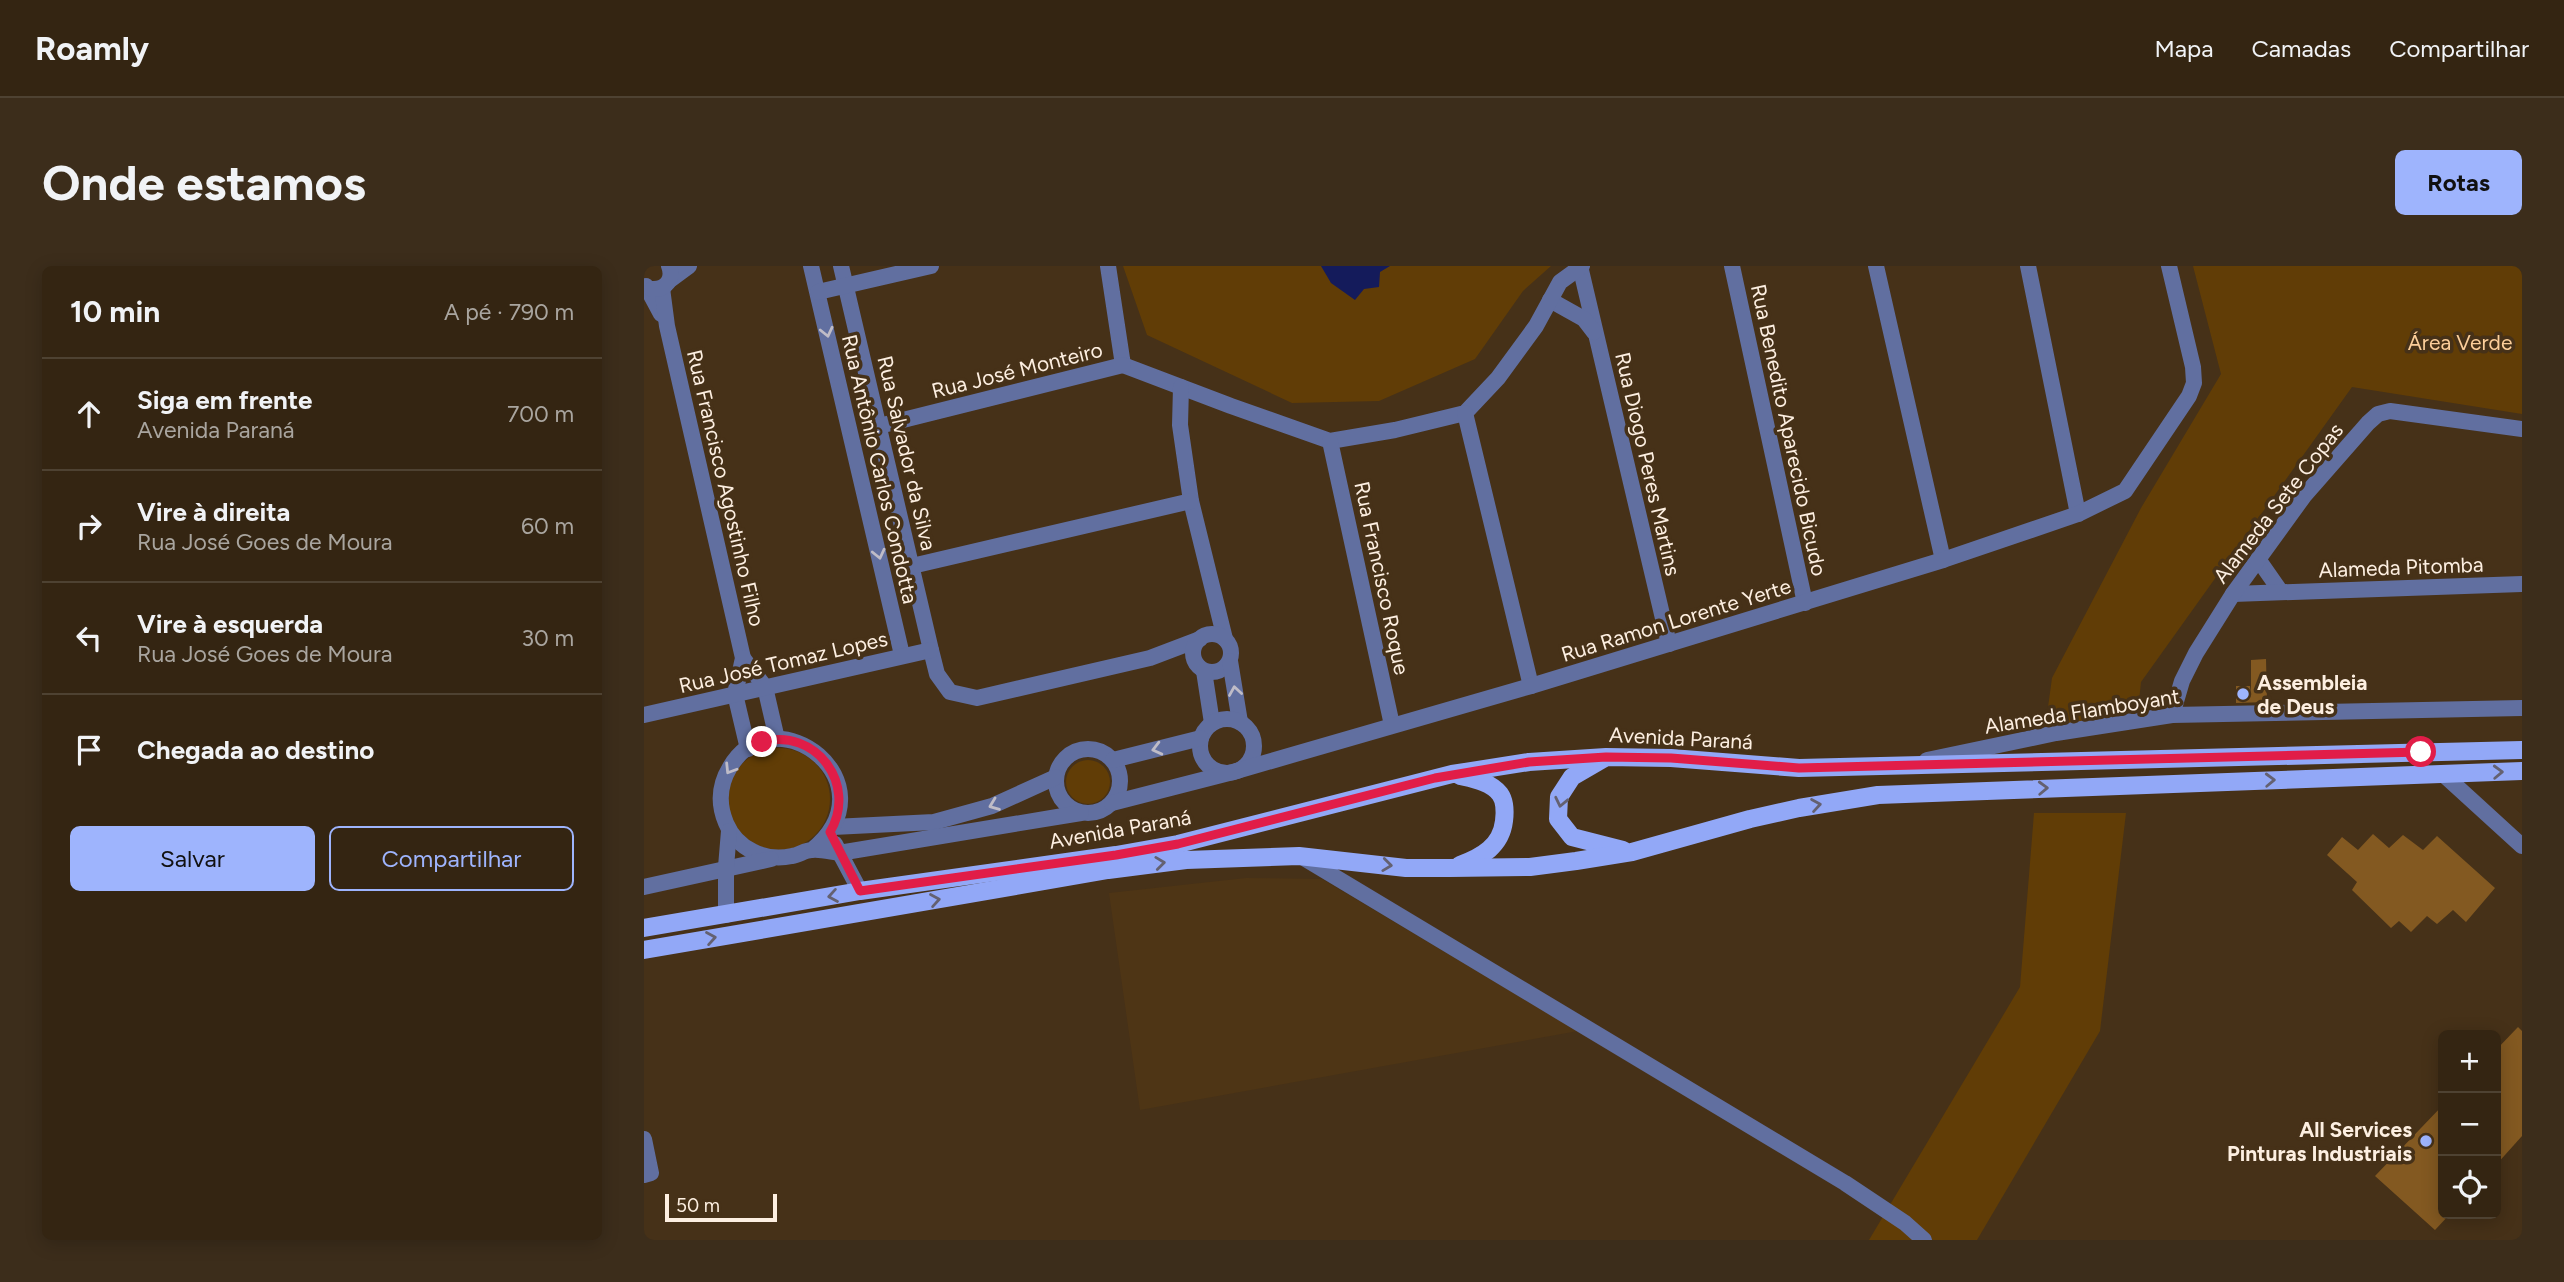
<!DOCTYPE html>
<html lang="pt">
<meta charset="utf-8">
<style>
body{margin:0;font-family:Figtree,sans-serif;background:#3c2d1b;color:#f1f3f6}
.controls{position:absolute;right:21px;bottom:21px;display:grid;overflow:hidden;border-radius:10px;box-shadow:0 4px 18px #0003}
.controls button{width:63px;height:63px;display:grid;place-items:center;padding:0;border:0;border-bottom:2px solid #4e4232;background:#342512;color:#f1f3f6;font:35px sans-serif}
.scale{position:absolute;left:21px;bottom:18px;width:112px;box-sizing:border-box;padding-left:7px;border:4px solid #fdefe1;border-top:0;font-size:19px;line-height:24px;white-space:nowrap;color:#fdefe1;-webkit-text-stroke:5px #463118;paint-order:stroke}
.stop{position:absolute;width:21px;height:21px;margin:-16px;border:5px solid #e11d48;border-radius:50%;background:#fff}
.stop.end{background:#e11d48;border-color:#fff;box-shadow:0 2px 7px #0008}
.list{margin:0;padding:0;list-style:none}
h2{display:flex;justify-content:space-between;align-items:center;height:91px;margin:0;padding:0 28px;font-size:30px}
h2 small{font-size:23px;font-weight:400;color:#a9a59f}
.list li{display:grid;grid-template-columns:46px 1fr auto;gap:21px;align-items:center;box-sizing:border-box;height:112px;padding:0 28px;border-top:2px solid #4e4232}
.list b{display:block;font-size:26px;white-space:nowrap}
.list p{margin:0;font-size:23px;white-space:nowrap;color:#a9a59f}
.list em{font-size:23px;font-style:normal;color:#a9a59f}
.actions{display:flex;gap:14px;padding:21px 28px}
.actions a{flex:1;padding:16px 0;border:2px solid #9eb4fd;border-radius:10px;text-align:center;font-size:24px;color:#9eb4fd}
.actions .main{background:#9eb4fd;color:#111}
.icon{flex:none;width:38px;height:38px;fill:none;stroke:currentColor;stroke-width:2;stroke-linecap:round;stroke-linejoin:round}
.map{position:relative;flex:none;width:1878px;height:974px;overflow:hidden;border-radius:10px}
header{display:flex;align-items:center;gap:42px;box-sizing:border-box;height:98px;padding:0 35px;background:#342512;border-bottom:2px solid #4e4232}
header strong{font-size:33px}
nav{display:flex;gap:38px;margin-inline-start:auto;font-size:24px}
.intro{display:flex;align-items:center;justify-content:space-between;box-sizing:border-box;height:168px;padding:0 42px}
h1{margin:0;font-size:49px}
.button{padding:18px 32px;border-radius:10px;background:#9eb4fd;color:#111;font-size:24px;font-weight:700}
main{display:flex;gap:42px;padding:0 42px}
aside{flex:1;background:#342512;border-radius:10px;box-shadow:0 4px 18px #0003}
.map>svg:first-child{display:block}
.built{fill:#4e3515}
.green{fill:#613d06}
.water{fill:#141b5b}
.building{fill:#835921}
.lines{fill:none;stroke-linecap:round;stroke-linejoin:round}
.minor{stroke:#616fa0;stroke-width:16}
.major{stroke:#92a8f7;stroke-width:18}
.oneway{stroke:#bfbcc7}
.oneway2{stroke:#646171}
.route{stroke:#e11d48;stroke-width:9}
.poi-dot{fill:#9eb4fd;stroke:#463118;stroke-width:2.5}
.labels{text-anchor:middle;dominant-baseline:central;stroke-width:7;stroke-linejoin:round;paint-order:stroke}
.park-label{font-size:21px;fill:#fcce9a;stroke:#463118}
.street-label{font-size:21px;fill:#fdefe1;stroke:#463118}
.poi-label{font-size:21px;font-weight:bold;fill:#fdefe1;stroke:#463118;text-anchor:start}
</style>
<header>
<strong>Roamly</strong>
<nav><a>Mapa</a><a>Camadas</a><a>Compartilhar</a></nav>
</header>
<div class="intro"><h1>Onde estamos</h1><a class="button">Rotas</a></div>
<main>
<aside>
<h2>10 min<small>A pé · 790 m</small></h2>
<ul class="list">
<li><svg class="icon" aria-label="ahead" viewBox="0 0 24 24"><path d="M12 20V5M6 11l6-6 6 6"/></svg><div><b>Siga em frente</b><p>Avenida Paraná</p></div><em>700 m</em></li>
<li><svg class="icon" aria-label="right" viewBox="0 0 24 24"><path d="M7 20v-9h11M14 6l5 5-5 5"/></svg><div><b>Vire à direita</b><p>Rua José Goes de Moura</p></div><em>60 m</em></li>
<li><svg class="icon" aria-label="left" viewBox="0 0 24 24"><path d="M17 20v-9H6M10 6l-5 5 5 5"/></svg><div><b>Vire à esquerda</b><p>Rua José Goes de Moura</p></div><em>30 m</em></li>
<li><svg class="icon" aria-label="arrive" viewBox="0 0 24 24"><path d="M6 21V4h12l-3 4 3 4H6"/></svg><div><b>Chegada ao destino</b></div></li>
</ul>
<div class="actions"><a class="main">Salvar</a><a>Compartilhar</a></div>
</aside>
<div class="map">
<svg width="1878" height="974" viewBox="0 0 1878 974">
<rect width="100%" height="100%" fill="#463118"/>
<path class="built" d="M602,612L678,613L934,765L496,844L465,627Z"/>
<g class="green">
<path d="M479,0H907L879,25L831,93L735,135L648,137L503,69Z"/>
<path d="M1549,0H1878V148L1708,121L1497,416L1494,445L1401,463L1408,412L1497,242L1577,108Z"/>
<circle cx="135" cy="533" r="51"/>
<circle cx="444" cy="516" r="22"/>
<path d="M1390,547H1482L1456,765L1333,974H1225L1376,721Z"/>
</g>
<path class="water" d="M677,0H746L736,6L735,21L720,23L711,34L687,17Z"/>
<g class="building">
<path d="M1622,393L1623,436L1592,437V420H1606L1607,429V394Z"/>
<path d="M1729,568L1745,582L1759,569L1779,584L1793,570L1851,622L1822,656L1809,644L1793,658L1783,650L1767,666L1755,655L1747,662L1708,624L1713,616L1683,589L1698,571L1714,584Z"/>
<path d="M1874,761L1878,765V870L1852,899V784Z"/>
<path d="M1799,839V948H1806L1791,964L1731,910Z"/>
</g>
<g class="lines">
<g class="minor">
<path d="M167,0L258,389"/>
<path d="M197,0L287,384L293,408L306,426L333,432L506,392L556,373"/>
<path d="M464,0L479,99"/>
<path d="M936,0L1025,378"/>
<path d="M1088,0L1161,337"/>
<path d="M1232,0L1299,294"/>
<path d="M1384,0L1434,248"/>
<path d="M26,14L45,0"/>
<path d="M2,20L17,48"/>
<path d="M18,22L23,60L99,392L91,428L104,483"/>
<path d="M8,23C22,24 30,13 25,0"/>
<path d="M174,26L287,0"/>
<path d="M906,34L940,53L950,66"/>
<path d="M479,99L587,140L686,175L751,164L821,147L854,112L892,60L916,16L938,0"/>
<path d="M537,121L536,159L547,235L581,373"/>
<path d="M821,147L887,420"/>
<path d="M235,160L479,99"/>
<path d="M686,175L748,459"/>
<path d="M1614,293L1637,326"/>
<path d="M268,300L547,235"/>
<path d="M1589,328L1878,318"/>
<circle cx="568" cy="387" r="19"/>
<path d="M99,392L121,421L133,473"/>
<path d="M586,395L596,456"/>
<path d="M560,405L568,457"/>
<path d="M0,449L287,384"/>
<path d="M1528,449L1538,415L1552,387L1589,328L1660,230L1724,157L1734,148L1746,145L1878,163"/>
<circle cx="583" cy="480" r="27"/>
<circle cx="444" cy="515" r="32"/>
<path d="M469,494L557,472"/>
<path d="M1283,494L1412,467L1528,449L1878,442"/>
<path d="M1799,508L1878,580"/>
<path d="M468,537L589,506L887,420L1299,294L1434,248L1481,225L1545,130L1550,117L1549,101L1525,0"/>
<path d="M189,561L290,556L348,540L412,511"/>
<path d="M191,578L216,625"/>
<path d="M168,584C250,517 131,426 86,501C75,519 74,538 82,557C93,583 121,596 148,590C155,589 161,584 168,584C176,583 187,586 195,587L437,547"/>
<path d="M658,591L1201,917L1261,957L1280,974"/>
<path d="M0,621L127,593"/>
<path d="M82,649V601L85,565"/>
<path d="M0,873L7,907L0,909"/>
</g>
<g class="major">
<path d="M959,493L928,511L915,531L914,553L928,571L979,584"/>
<path d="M816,510C829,513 847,516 856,528C861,535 861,547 860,555C857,580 838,591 816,599"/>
<path d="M0,662L216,625L472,589L534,578L808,508L885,496L962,491L1027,492L1155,502L1878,484"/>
<path d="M0,684L464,604L542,594L655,590L762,602H806L886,601L932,595L988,586L1106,553L1155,542L1234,529L1878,505"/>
</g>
</g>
<defs><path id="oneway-chevron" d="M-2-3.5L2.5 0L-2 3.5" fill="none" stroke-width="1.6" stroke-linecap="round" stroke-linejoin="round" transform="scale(1.75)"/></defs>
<g class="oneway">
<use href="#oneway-chevron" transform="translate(183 66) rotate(77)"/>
<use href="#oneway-chevron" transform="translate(235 288) rotate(77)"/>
<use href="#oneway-chevron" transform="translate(591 425) rotate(-99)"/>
<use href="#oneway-chevron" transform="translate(513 483) rotate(166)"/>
<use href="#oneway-chevron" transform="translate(86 503) rotate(122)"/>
<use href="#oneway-chevron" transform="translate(350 539) rotate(159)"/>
</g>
<g class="oneway2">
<use href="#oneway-chevron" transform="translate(1854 506) rotate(-2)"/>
<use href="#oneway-chevron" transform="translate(1626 514) rotate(-2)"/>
<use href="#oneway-chevron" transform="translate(1399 522) rotate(-2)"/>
<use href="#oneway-chevron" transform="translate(917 536) rotate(102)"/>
<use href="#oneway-chevron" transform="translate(1172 539) rotate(-9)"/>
<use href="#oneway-chevron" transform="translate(516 597) rotate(-7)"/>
<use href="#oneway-chevron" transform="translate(743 599) rotate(7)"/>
<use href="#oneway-chevron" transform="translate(189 630) rotate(170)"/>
<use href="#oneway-chevron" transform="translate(291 634) rotate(-10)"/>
<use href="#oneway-chevron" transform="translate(67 672) rotate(-10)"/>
</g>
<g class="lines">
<path class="route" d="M118,476C172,461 214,519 186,566L216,625L472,589L534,578L791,512L885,496L962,491L1027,492L1155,502L1777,486"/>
</g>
<g class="poi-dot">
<circle cx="1599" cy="428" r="7"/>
<circle cx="1782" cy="875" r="7"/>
</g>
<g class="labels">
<g class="park-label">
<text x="1816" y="76">Área Verde</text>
</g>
<g class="street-label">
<text transform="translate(373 104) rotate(-14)">Rua José Monteiro</text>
<text transform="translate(1145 164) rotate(78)">Rua Benedito Aparecido Bicudo</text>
<text transform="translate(263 187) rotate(77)">Rua Salvador da Silva</text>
<text transform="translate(1004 198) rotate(77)">Rua Diogo Peres Martins</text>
<text transform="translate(236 203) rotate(77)">Rua Antônio Carlos Condotta</text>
<text transform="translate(82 222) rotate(77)">Rua Francisco Agostinho Filho</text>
<text transform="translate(1634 237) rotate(-52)">Alameda Sete Copas</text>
<text transform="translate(1757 301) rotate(-2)">Alameda Pitomba</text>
<text transform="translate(738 312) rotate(78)">Rua Francisco Roque</text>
<text transform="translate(1032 354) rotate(-17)">Rua Ramon Lorente Yerte</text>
<text transform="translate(139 396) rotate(-13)">Rua José Tomaz Lopes</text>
<text transform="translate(1438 445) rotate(-9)">Alameda Flamboyant</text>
<text transform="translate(1037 472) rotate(3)">Avenida Paraná</text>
<text transform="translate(476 563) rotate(-10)">Avenida Paraná</text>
</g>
<g class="poi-label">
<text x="1613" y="416">Assembleia<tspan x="1613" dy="24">de Deus</tspan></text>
<text x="1768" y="863" text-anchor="end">All Services<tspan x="1768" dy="24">Pinturas Industriais</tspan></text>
</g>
</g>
</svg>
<div class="controls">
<button>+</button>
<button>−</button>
<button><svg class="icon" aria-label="locate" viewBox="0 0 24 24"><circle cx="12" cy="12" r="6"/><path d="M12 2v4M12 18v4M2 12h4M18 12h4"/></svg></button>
</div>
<div class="scale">50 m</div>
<div class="stop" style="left:1777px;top:486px"></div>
<div class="stop end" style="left:118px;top:476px"></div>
</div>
</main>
